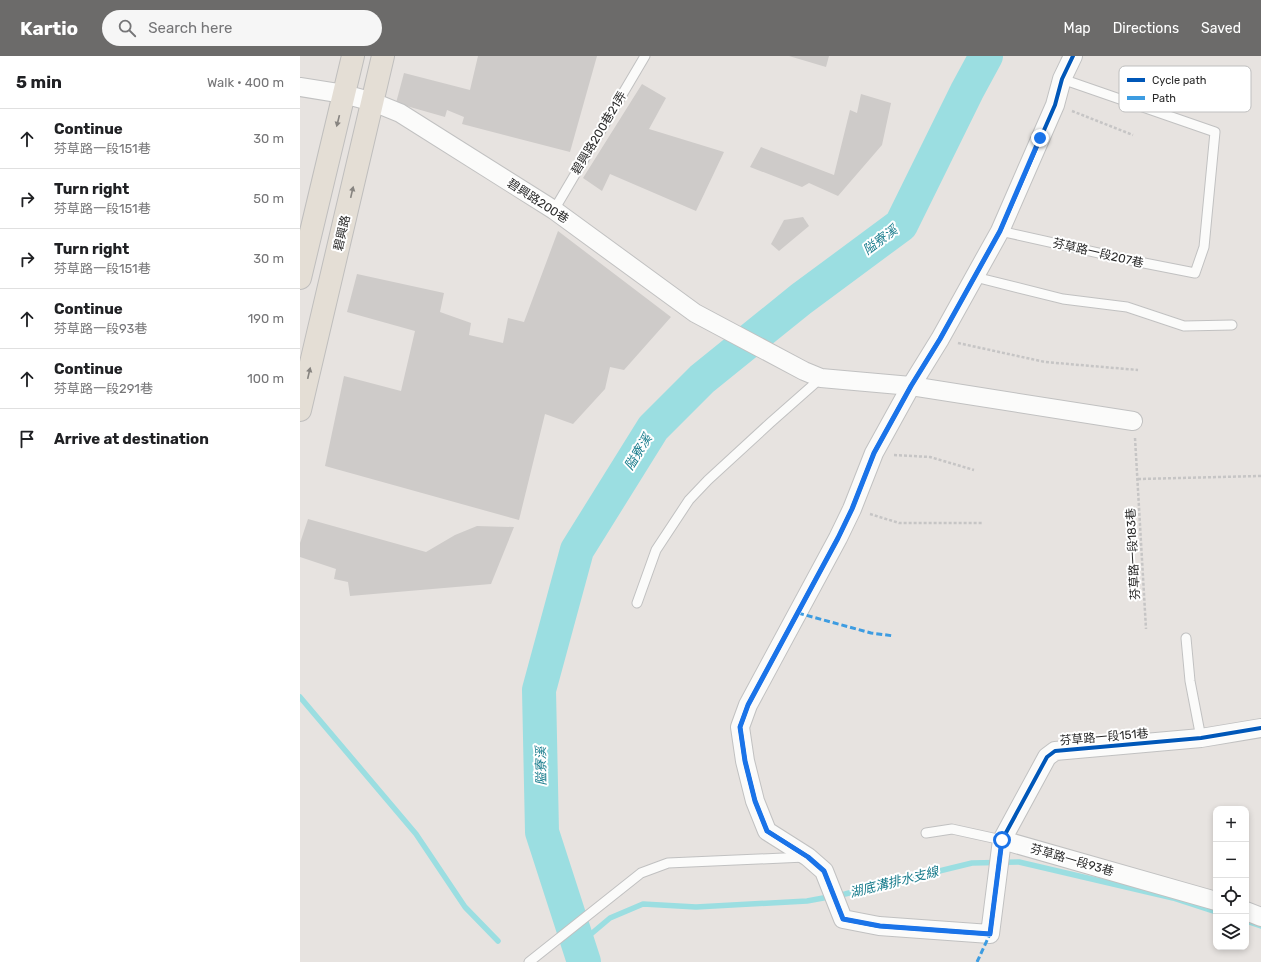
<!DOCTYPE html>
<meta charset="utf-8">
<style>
body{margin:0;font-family:Rubik,"Noto Sans TC",sans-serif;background:#f6f6f6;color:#202124}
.controls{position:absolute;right:12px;bottom:12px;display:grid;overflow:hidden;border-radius:8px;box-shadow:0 2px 6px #0003}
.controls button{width:36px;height:36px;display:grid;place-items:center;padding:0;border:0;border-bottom:1px solid #e0e0e0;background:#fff;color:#202124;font:20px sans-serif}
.stop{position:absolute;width:12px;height:12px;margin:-9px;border:3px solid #1a73e8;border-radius:50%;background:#fff}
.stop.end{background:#1a73e8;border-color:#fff;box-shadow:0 1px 4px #0008}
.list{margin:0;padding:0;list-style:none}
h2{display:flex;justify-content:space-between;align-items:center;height:52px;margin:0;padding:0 16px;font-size:17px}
h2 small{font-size:13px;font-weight:400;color:#757577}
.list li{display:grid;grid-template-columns:26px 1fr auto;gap:12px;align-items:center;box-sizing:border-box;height:60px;padding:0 16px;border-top:1px solid #e0e0e0}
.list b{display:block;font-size:15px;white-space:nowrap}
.list p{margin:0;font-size:13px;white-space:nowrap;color:#757577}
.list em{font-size:13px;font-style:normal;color:#757577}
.icon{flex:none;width:22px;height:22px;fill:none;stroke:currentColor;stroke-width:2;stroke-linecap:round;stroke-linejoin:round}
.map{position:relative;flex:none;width:961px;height:906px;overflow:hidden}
header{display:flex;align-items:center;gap:24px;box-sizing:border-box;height:56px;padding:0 20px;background:#6c6b6a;color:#fff}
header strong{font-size:19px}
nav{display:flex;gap:22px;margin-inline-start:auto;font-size:14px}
.search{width:280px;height:36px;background:#f6f6f6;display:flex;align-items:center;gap:10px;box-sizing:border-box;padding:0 14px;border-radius:22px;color:#757577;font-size:15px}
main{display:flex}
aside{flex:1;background:#fff}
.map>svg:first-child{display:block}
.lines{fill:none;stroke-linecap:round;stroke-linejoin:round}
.stream{stroke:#9bdee1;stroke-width:5.5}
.river{stroke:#9bdee1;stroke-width:34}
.building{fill:#cecbc9}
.lane-casing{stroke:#c1c1c1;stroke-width:11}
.street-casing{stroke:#c1c1c1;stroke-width:20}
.primary-casing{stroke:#bfbebd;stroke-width:24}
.path{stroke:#c6c5c5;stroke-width:2.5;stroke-dasharray:3 2;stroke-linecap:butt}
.lane{stroke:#fbfbfa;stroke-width:9}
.street{stroke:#fbfbfa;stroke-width:18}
.primary{stroke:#e4ded5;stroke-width:22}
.quiet{stroke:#3d9ce1;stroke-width:3;stroke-dasharray:6 3;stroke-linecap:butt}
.cycleway-casing{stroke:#fff;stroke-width:6}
.cycleway{stroke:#0057b8;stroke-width:4}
.oneway{fill:#878480}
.route{stroke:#1a73e8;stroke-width:5}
.labels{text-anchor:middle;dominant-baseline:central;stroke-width:4;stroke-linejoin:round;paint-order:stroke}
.street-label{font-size:12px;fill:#2a2a2a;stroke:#fff}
.water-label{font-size:13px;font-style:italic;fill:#1a7d8d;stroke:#fff}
.key{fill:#fff;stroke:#bfbfbf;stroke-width:1}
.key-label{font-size:11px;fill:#2a2a2a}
</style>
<header>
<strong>Kartio</strong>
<div class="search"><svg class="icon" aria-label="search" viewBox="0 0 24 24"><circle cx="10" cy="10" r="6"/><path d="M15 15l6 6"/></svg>Search here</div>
<nav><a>Map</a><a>Directions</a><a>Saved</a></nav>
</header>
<main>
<aside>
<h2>5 min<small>Walk · 400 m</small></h2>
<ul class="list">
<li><svg class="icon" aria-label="ahead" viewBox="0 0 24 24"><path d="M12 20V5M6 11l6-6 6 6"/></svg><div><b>Continue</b><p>芬草路一段151巷</p></div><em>30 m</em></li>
<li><svg class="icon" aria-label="right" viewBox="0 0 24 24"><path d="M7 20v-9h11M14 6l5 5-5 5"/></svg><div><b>Turn right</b><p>芬草路一段151巷</p></div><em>50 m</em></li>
<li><svg class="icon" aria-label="right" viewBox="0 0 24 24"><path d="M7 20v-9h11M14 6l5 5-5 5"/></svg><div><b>Turn right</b><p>芬草路一段151巷</p></div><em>30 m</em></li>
<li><svg class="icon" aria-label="ahead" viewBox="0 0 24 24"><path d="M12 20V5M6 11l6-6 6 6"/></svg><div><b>Continue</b><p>芬草路一段93巷</p></div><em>190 m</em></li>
<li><svg class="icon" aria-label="ahead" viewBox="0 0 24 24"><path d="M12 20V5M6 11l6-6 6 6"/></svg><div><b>Continue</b><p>芬草路一段291巷</p></div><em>100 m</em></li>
<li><svg class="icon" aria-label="arrive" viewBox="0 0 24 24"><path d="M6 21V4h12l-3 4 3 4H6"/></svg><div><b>Arrive at destination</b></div></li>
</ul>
</aside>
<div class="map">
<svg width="961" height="906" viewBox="0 0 961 906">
<rect width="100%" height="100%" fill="#e7e3e0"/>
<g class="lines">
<g class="stream">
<path d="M0,641L116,778L165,851L198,885"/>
<path d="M946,865L961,870"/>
<path d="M278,889L310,862L343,848L396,851L507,845L545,838L672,807L719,806L873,842L916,856"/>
</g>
<path class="river" d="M284,906L242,776L239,634L277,494L353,372L402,323L501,243L601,169L667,35L686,0"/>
</g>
<g class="building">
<path d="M178,0H297L270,96L162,68L164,61L147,54L145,61L96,47L104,17L170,34Z"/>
<path d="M489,0H529L526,11Z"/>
<path d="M342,28L366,42L349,73L424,96L396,155L310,118L302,135L283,122Z"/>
<path d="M561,38L591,47L582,89L538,140L509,127L502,131L450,111L461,91L534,119L550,54L557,57Z"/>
<path d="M503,161L509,170L479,195L471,188L484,164Z"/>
<path d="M258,175L371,261L324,314L310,311L305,333L273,368L245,358L219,464L25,410L44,320L101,335L115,275L47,256L57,218L144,237L140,256L171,267L169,279L203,287L208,262L224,266Z"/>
<path d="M8,463L126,496L155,479L177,470L214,471L191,528L50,540L48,526L34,523L36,513L0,501V487Z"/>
</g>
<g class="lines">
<g class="lane-casing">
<g id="lane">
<path d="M254,154L345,0"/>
<path d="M700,175L839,206L895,217L904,191L915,76L762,23"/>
<path d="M675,221L763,243L827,251L884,270L932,269"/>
<path d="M337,547L356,494L389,444L408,424L470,367L521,322"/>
<path d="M886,582L890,625L901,682"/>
<path d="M626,777L652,773L702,784"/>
<path d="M229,906L341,817L368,807L505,801"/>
</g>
</g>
<g class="street-casing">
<g id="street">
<path d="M773,0L762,23L755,49L700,175L640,283L611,330L574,397L552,453L538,482L448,649L440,671L445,705L455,745L467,775L508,801L524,815L543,863L579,870L690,878L702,784L747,701L755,695L901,682L961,672"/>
<path d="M0,31L44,38L73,46L100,57L254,154L395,257L504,315L521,322L611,330L833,365"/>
<path d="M702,784L916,845"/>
<path d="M946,855L961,861"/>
</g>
</g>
<g class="primary-casing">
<g id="primary">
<path d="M0,222L53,0"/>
<path d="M0,354L83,0"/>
</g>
</g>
<g class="path">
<path d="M772,55L833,79"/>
<path d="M658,287L745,306L838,314"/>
<path d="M835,382L846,573"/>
<path d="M594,399L630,401L674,414"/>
<path d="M838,423L961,420"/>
<path d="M570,458L599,467H683"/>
</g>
<use href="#lane" class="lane"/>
<use href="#street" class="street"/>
<use href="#primary" class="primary"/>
<g class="quiet">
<path d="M498,557L571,577L594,580"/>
<path d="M677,906L690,878"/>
</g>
<g class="cycleway-casing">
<path id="cycleway" d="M773,0L762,23L755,49L700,175L640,283L611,330L574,397L552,453L538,482L448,649L440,671L445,705L455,745L467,775L508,801L524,815L543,863L579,870L690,878L702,784L747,701L755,695L901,682L961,672"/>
</g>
<use href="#cycleway" class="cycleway"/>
</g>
<defs><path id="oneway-solid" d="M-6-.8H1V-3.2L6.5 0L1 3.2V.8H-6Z"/></defs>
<g class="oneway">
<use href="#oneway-solid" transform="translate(38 65) rotate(104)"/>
<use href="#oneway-solid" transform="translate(52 136) rotate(-77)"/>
<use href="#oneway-solid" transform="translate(9 317) rotate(-77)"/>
</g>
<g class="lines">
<path class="route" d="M702,784L690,878L580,870L543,863L524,815L508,801L467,775L455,745L445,705L440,671L448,649L538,482L552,453L574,397L611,330L640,283L700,175L740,82"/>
</g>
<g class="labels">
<g class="street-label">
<text transform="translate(299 77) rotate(-59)">碧興路200巷21弄</text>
<text transform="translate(238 145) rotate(33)">碧興路200巷</text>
<text transform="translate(42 177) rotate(-77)">碧興路</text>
<text transform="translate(798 197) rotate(13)">芬草路一段207巷</text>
<text transform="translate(833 498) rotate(-93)">芬草路一段183巷</text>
<text transform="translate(804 681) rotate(-5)">芬草路一段151巷</text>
<text transform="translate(772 804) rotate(16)">芬草路一段93巷</text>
</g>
<g class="water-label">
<text transform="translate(580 184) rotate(-37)">隘寮溪</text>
<text transform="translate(338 396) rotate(-58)">隘寮溪</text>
<text transform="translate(241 710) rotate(-91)">隘寮溪</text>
<text transform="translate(594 826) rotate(-14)">湖底溝排水支線</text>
</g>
</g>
<rect x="819" y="10" width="132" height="46" rx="6" class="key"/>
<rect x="827" y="22" width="18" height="4" fill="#0057b8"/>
<rect x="827" y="40" width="18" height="4" fill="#3d9ce1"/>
<g class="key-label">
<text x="852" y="28">Cycle path</text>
<text x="852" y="46">Path</text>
</g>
</svg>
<div class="controls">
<button>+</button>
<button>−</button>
<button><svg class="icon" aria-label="locate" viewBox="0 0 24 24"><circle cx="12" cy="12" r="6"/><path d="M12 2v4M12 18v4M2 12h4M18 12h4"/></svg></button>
<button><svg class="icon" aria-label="layers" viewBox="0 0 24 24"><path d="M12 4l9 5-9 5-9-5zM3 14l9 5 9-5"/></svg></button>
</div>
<div class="stop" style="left:702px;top:784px"></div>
<div class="stop end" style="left:740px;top:82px"></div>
</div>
</main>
